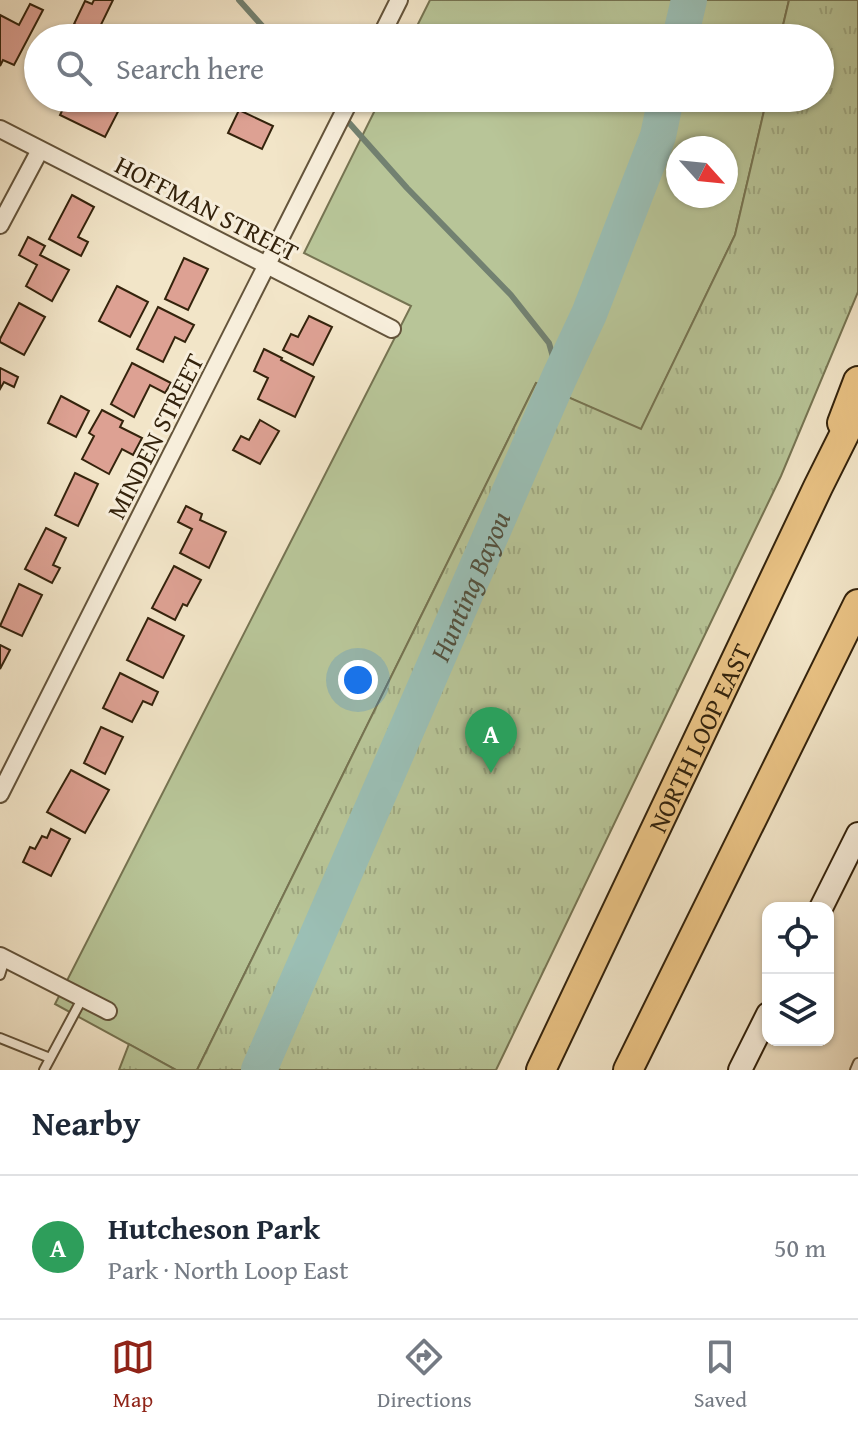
<!DOCTYPE html>
<meta charset="utf-8">
<style>
body{margin:0;font-family:"Gentium Book Plus",serif;background:#f6f6f7;color:#1f2937}
.controls{position:absolute;right:24px;bottom:24px;display:grid;overflow:hidden;border-radius:16px;box-shadow:0 2px 6px #0004}
.controls button{width:72px;height:72px;display:grid;place-items:center;padding:0;border:0;border-bottom:2px solid #e0e1e3;background:#fff;color:#1f2937;font:40px sans-serif}
.compass{position:absolute;left:666px;top:136px;width:72px;height:72px;border-radius:50%;background:#fff;box-shadow:0 2px 6px #0004;rotate:117deg}
.you{position:absolute;left:358px;top:680px;width:28px;height:28px;margin:-20px;border:6px solid #fff;border-radius:50%;background:#1a73e8;box-shadow:0 0 0 12px #1a73e833}
.badge{display:grid;place-items:center;width:52px;height:52px;border-radius:50%;background:#8f2418;color:#fff;font-size:26px;font-weight:700}
.pin{position:absolute;translate:-50% -66px;filter:drop-shadow(0 2px 4px #0008)}
.pin::after{content:'';position:absolute;top:42px;width:28px;height:24px;background:inherit;clip-path:polygon(0 0,100% 0,50% 100%)}
.list{margin:0;padding:0;list-style:none}
h2{display:flex;justify-content:space-between;align-items:center;height:104px;margin:0;padding:0 32px;font-size:34px}
h2 small{font-size:26px;font-weight:400;color:#747a83}
.list li{display:grid;grid-template-columns:52px 1fr auto;gap:24px;align-items:center;box-sizing:border-box;height:144px;padding:0 32px;border-top:2px solid #e0e1e3}
.list b{display:block;font-size:30px;white-space:nowrap}
.list p{margin:0;font-size:26px;white-space:nowrap;color:#747a83}
.list em{font-size:26px;font-style:normal;color:#747a83}
.icon{flex:none;width:44px;height:44px;fill:none;stroke:currentColor;stroke-width:2;stroke-linecap:round;stroke-linejoin:round}
.map{position:relative;flex:none;width:858px;height:1070px;overflow:hidden}
.search{position:absolute;background:#fff;box-shadow:0 2px 6px #0004;left:24px;right:24px;top:24px;height:88px;display:flex;align-items:center;gap:20px;box-sizing:border-box;padding:0 28px;border-radius:44px;color:#747a83;font-size:30px}
.sheet{height:248px;background:#fff}
nav{display:flex;justify-content:space-around;align-items:center;box-sizing:border-box;height:112px;border-top:2px solid #e0e1e3;background:#fff;font-size:22px;color:#747a83}
nav a{display:grid;justify-items:center;gap:4px}
nav .on{color:#8f2418}
.map>svg:first-child{display:block}
.green{fill:#b8c598;stroke:#767452;stroke-width:2;fill-rule:evenodd}
.park{fill:url(#park-tufts);stroke:#767452;stroke-width:2}
.lines{fill:none;stroke-linecap:round;stroke-linejoin:round}
.stream{stroke:#728171;stroke-width:6}
.river{stroke:#9bbfb5;stroke-width:36}
.building{fill:#dda193;stroke:#34230c;stroke-width:2}
.service-casing{stroke:#64543b;stroke-width:12}
.minor-casing{stroke:#64543b;stroke-width:20}
.secondary-casing{stroke:#34230c;stroke-width:26}
.motorway-casing{stroke:#34230c;stroke-width:32}
.service{stroke:#f7eedb;stroke-width:8}
.minor{stroke:#f7eedb;stroke-width:16}
.secondary{stroke:#f7eedb;stroke-width:22}
.motorway{stroke:#e9c284;stroke-width:28}
.labels{text-anchor:middle;dominant-baseline:central;stroke-width:6;stroke-linejoin:round;paint-order:stroke}
.street-label{font-size:26px;fill:#34230c;stroke:#f7eedb}
.water-label{font-size:28px;font-style:italic;fill:#53523f;stroke:#f7eedb}
</style>
<div class="map">
<svg width="858" height="1070" viewBox="0 0 858 1070">
<defs>
<pattern id="park-tufts" width="24" height="20" patternUnits="userSpaceOnUse" patternTransform="scale(2)"><rect width="24" height="20" fill="#b8c598"/><path d="M3 7l-1-3M5 7V3M7 7l1-3M15 17l-1-3M17 17v-4M19 17l1-3" fill="none" stroke="#9fa982"/></pattern>
</defs>
<rect width="100%" height="100%" fill="#f2e5c8"/>
<filter id="stains"><feTurbulence type="fractalNoise" baseFrequency=".0025" numOctaves="4"/><feColorMatrix values="0 0 0 0 .2 0 0 0 0 .09 0 0 0 0 .02 0 0 0 .5 -.17"/></filter>
<radialGradient id="worn" r=".72"><stop offset=".6" stop-color="#630" stop-opacity="0"/><stop offset="1" stop-color="#630" stop-opacity=".3"/></radialGradient>
<g class="green">
<path d="M430,0H789L780,38H411Z"/>
<path d="M381,98H767L735,235L641,430L536,383L197,1070H176L55,1004L411,306L304,253ZM678,148H726V196H678Z"/>
</g>
<g class="park">
<path d="M789,0H858V292L781,476L496,1070H197L536,383L641,429L735,235L767,98H820V38H780Z"/>
<path d="M129,1044L176,1070H119Z"/>
</g>
<g class="lines">
<g class="stream">
<path d="M239,0L273,38"/>
<path d="M327,98L407,188L511,295L549,343L559,378"/>
</g>
<g class="river">
<path d="M680,38L689,0"/>
<path id="s1" d="M259,1070L559,378L589,314L658,136L666,98"/>
</g>
</g>
<g class="building">
<path d="M94,0H113L96,35L74,24L85,1L92,4Z"/>
<path d="M30,4L43,10L14,65L3,60L0,66V15L19,25Z"/>
<path d="M61,98H125L105,137L60,115L67,101Z"/>
<path d="M239,110L273,126L262,149L228,133Z"/>
<path d="M72,195L94,207L78,237L88,242L81,256L49,239Z"/>
<path d="M28,237L45,246L40,255L69,270L52,301L26,286L37,265L19,255Z"/>
<path d="M184,258L208,269L188,310L165,299Z"/>
<path d="M117,286L148,302L130,337L99,321Z"/>
<path d="M19,303L45,317L24,355L0,342V339Z"/>
<path d="M158,307L194,325L185,342L175,337L163,362L137,349Z"/>
<path d="M309,316L332,327L313,365L283,350L291,334L298,337Z"/>
<path d="M264,349L282,358L281,360L314,377L295,417L258,399L268,378L254,371Z"/>
<path d="M132,363L171,383L165,393L150,385L134,417L111,404Z"/>
<path d="M0,368L18,377L14,387L4,382L0,389Z"/>
<path d="M61,396L89,411L76,437L48,423Z"/>
<path d="M102,410L123,421L120,427L142,438L133,455L122,449L109,474L82,459L94,436L89,433Z"/>
<path d="M260,420L279,431L260,464L233,450L241,436L249,440Z"/>
<path d="M75,473L98,484L78,526L55,515Z"/>
<path d="M186,506L202,514L200,520L226,532L209,568L180,553L192,529L178,522Z"/>
<path d="M46,528L66,538L53,565L60,568L52,583L25,569Z"/>
<path d="M174,566L201,580L187,606L183,604L175,620L152,608Z"/>
<path d="M19,584L42,595L22,636L0,626Z"/>
<path d="M148,618L184,636L163,678L127,660Z"/>
<path d="M0,645L10,650L0,669Z"/>
<path d="M120,673L158,692L152,705L143,701L132,722L103,708Z"/>
<path d="M101,727L123,737L105,774L84,763Z"/>
<path d="M71,770L109,790L85,833L47,812Z"/>
<path d="M51,829L70,839L51,876L23,862L30,847L35,849L42,836L47,838Z"/>
</g>
<g class="lines">
<g class="service-casing">
<g id="service">
<path d="M0,975L5,959"/>
<path d="M0,1038L50,1058"/>
<path d="M44,1070L82,999"/>
<path d="M855,1070L858,1063"/>
</g>
</g>
<g class="minor-casing">
<g id="minor">
<path d="M380,38L399,0"/>
<path d="M0,129L392,329"/>
<path d="M0,225L40,150"/>
<path d="M0,794L351,98"/>
<path d="M0,956L108,1011"/>
</g>
</g>
<g class="secondary-casing">
<g id="secondary">
<path d="M821,908L858,834"/>
<path d="M740,1070L768,1014"/>
</g>
</g>
<g class="motorway-casing">
<g id="motorway">
<path d="M842,423L858,381"/>
<path id="s2" d="M541,1070L818,487L858,407"/>
<path d="M628,1070L858,604"/>
</g>
</g>
<use href="#service" class="service"/>
<use href="#minor" class="minor"/>
<use href="#secondary" class="secondary"/>
<use href="#motorway" class="motorway"/>
</g>
<g class="labels">
<g class="street-label">
<text transform="translate(207 208) rotate(27)">HOFFMAN STREET</text>
<text transform="translate(155 436) rotate(-63)">MINDEN STREET</text>
<text stroke="none"><textPath href="#s2" startOffset="368">NORTH LOOP EAST</textPath></text>
</g>
<g class="water-label">
<text stroke="none"><textPath href="#s1" startOffset="528">Hunting Bayou</textPath></text>
</g>
</g>
<rect width="100%" height="100%" filter="url(#stains)"/>
<rect width="100%" height="100%" fill="url(#worn)"/>
</svg>
<div class="controls">
<button><svg class="icon" aria-label="locate" viewBox="0 0 24 24"><circle cx="12" cy="12" r="6"/><path d="M12 2v4M12 18v4M2 12h4M18 12h4"/></svg></button>
<button><svg class="icon" aria-label="layers" viewBox="0 0 24 24"><path d="M12 4l9 5-9 5-9-5zM3 14l9 5 9-5"/></svg></button>
</div>
<svg class="compass" viewBox="-18 -18 36 36"><path d="M0-13l5 13h-10z" fill="#e53935"/><path d="M0 13l5-13h-10z" fill="#747a83"/></svg>
<div class="you"></div>
<div class="pin badge" style="left:491px;top:773px;background:#2e9e5b">A</div>
<div class="search"><svg class="icon" aria-label="search" viewBox="0 0 24 24"><circle cx="10" cy="10" r="6"/><path d="M15 15l6 6"/></svg>Search here</div>
</div>
<section class="sheet">
<h2>Nearby<small></small></h2>
<ul class="list">
<li><span class="badge" style="background:#2e9e5b">A</span><div><b>Hutcheson Park</b><p>Park · North Loop East</p></div><em>50 m</em></li>
</ul>
</section>
<nav>
<a class="on"><svg class="icon" aria-label="map" viewBox="0 0 24 24"><path d="M3 6l6-2 6 2 6-2v14l-6 2-6-2-6 2zM9 4v14M15 6v14"/></svg>Map</a>
<a><svg class="icon" aria-label="directions" viewBox="0 0 24 24"><path d="M12 3l9 9-9 9-9-9zM9 14v-3h6M13 9l2 2-2 2"/></svg>Directions</a>
<a><svg class="icon" aria-label="saved" viewBox="0 0 24 24"><path d="M7 4h10v16l-5-4-5 4z"/></svg>Saved</a>
</nav>
